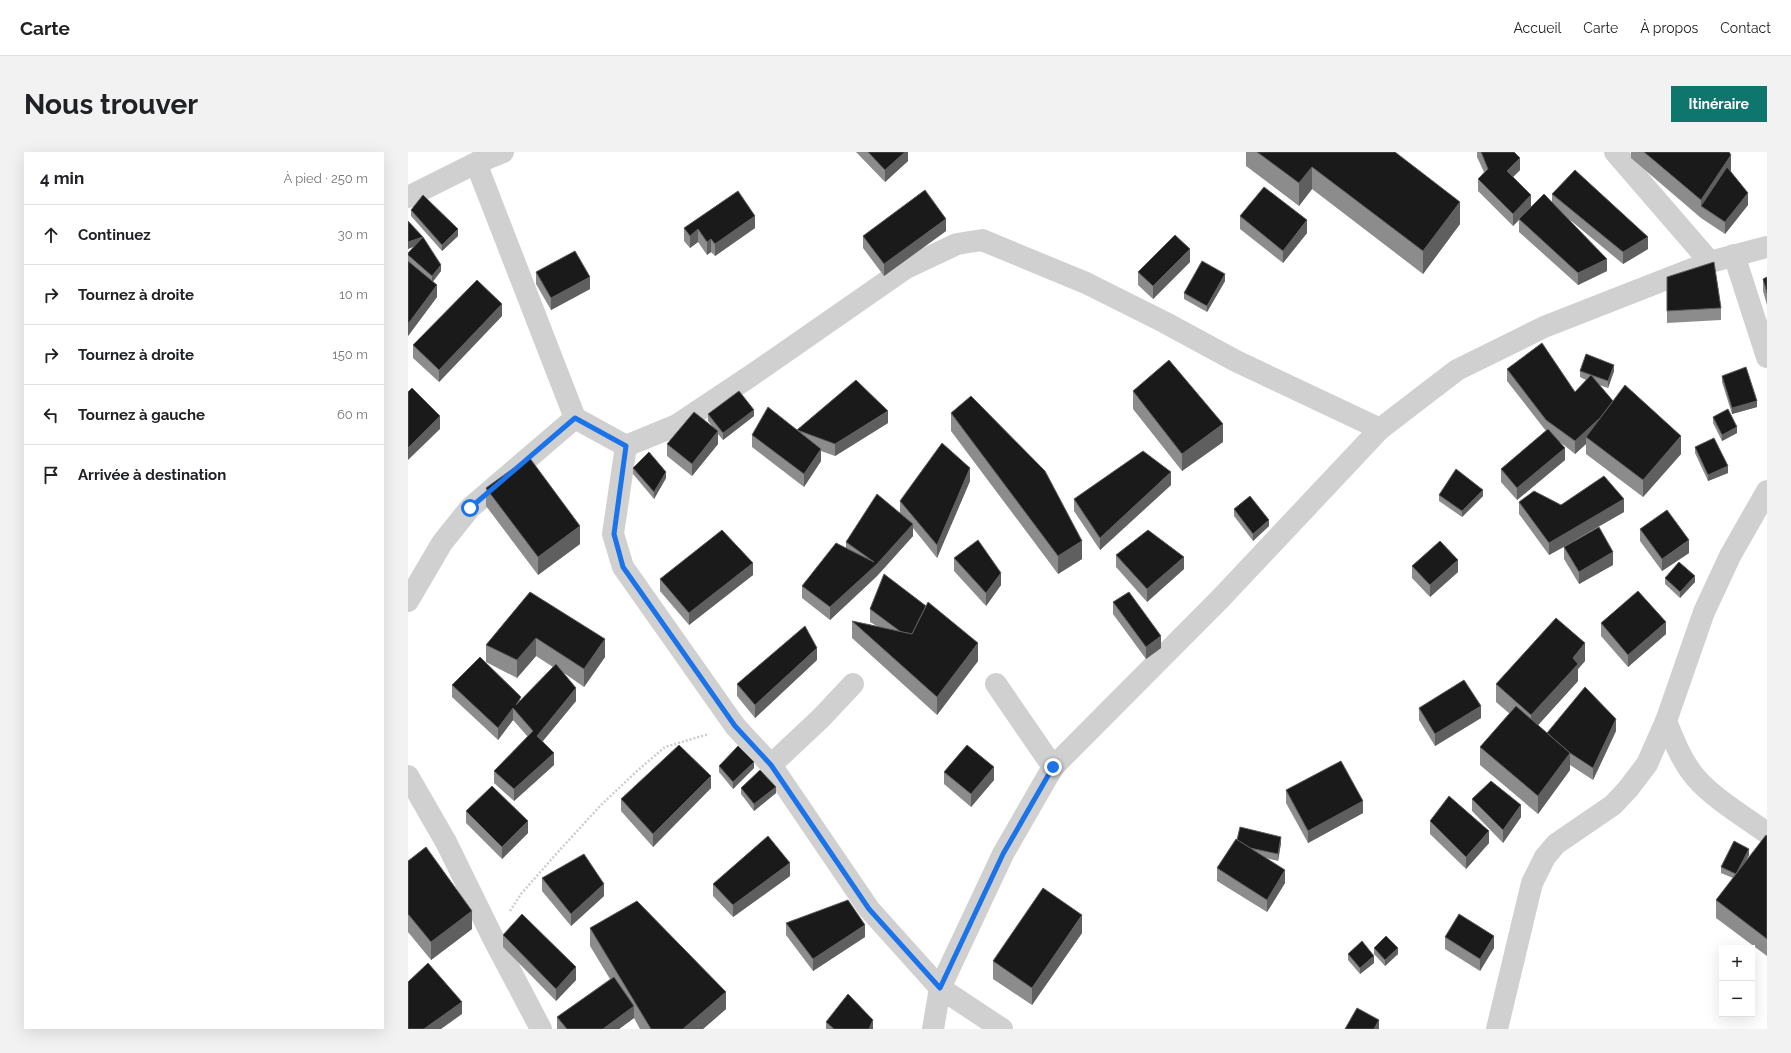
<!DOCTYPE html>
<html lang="fr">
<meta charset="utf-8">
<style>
body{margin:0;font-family:Raleway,sans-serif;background:#f2f2f2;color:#202124}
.controls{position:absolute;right:12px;bottom:12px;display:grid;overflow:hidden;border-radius:0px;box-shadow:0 4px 16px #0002}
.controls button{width:36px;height:36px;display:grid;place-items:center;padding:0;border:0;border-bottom:1px solid #e0e0e0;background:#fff;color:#202124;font:20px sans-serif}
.stop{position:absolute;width:12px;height:12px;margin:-9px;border:3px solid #1a73e8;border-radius:50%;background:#fff}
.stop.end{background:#1a73e8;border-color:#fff;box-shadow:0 1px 4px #0008}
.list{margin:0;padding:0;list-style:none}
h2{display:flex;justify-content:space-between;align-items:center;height:52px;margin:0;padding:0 16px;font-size:17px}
h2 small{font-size:13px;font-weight:400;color:#757577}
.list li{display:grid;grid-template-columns:26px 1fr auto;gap:12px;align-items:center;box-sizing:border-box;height:60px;padding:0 16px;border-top:1px solid #e0e0e0}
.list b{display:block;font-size:15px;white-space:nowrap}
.list em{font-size:13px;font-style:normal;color:#757577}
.icon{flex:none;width:22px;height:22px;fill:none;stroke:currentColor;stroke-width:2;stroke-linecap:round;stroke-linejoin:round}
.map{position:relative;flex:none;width:1359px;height:877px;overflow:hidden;border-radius:0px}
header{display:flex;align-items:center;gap:24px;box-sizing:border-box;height:56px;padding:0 20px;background:#fff;border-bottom:1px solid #e0e0e0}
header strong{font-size:19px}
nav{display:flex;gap:22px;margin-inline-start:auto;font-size:14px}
.intro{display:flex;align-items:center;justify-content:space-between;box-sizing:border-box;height:96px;padding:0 24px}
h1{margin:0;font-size:28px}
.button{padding:10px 18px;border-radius:0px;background:#0f766e;color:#fff;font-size:14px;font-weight:700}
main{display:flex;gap:24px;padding:0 24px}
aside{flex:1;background:#fff;border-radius:0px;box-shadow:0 4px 16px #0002}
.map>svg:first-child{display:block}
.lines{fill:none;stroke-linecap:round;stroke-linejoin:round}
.path{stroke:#cdcdcd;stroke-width:2.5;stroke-dasharray:2 2;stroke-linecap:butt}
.street{stroke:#d0d0d0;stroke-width:22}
.wall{fill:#8c8c8c}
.shaded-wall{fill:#5f5f5f}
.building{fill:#1a1a1a;stroke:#5f5f5f}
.route{stroke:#1a73e8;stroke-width:5}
</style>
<header>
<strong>Carte</strong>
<nav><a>Accueil</a><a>Carte</a><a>À propos</a><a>Contact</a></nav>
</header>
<div class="intro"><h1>Nous trouver</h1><a class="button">Itinéraire</a></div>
<main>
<aside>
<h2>4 min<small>À pied · 250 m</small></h2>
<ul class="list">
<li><svg class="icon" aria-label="ahead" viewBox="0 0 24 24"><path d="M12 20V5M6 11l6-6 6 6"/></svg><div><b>Continuez</b></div><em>30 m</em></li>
<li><svg class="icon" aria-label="right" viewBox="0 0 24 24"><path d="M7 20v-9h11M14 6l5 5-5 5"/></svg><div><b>Tournez à droite</b></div><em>10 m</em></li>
<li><svg class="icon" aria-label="right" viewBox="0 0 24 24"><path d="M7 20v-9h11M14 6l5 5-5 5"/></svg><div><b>Tournez à droite</b></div><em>150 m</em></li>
<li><svg class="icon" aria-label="left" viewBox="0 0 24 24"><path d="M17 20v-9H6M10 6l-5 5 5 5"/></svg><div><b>Tournez à gauche</b></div><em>60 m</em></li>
<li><svg class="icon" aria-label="arrive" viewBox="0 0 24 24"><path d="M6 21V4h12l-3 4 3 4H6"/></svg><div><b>Arrivée à destination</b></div></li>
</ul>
</aside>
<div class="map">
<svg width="1359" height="877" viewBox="0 0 1359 877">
<rect width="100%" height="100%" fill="#fff"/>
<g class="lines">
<path class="path" d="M102,759L113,742L149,701L193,653L229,619L257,595L301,582"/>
<g class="street">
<path d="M1207,0L1302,110"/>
<path d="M68,11L167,266L218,294"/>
<path d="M0,45L68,11L95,0"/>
<path d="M1326,103L1359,205"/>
<path d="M218,294L269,273L344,223L498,116L549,92L574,88L678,131L756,170L828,209L972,277"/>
<path d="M218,294L205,382L215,415L327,574L363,613L461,757L532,836L594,877"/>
<path d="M0,449L34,391L62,356L167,266"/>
<path d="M588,532L645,615"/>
<path d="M1258,569C1266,589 1274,610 1288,626C1304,645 1338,666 1359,681"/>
<path d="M363,613L413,566L445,532"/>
<path d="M0,624L38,690L85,786L133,877"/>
<path d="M525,877L532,836L595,702L645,615L812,447L972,277L1049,218L1136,175L1302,110L1359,95"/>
<path d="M1089,877L1124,731L1137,705L1148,692L1205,653L1220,637L1239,612L1258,569L1296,460L1322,404L1359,339"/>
</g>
</g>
<g class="wall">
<path d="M448,0H500V9L477,30Z"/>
<path d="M838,0H987L1052,72L1015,122L904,37L891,54L838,14Z"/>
<path d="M1069,0H1106L1112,18L1105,25L1123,55L1144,50V42L1240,97L1215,112L1162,68L1199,119L1170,133L1111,80V68L1105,74L1070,39V27L1076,20L1069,5Z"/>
<path d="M1223,0H1321L1323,20L1340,53L1317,82L1293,66L1223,6Z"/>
<path d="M3,58L50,84L34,99L3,64Z"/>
<path d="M832,64L899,81L875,111L832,77Z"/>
<path d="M0,69L33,119L25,130L29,145L0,184V101L6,94L0,97Z"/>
<path d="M276,76H347L307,104L303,100L299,103L290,90L282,96L276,89Z"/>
<path d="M538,79L476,124L455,96V84Z"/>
<path d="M782,110L745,147L730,133V120Z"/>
<path d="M128,120L182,137L143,158L128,132Z"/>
<path d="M1359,125V153L1355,139V127Z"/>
<path d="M817,129L799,160L776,147V141Z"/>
<path d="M1259,138L1313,156V168L1259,171Z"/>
<path d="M94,164L31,230L5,206V193Z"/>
<path d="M1099,217L1167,240L1178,228L1172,225V219H1206L1200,236L1191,233L1205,249L1273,302L1235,345L1178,302V292L1167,302L1152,290L1157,308L1109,348L1093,330V317L1138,279L1099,229Z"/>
<path d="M1314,224L1349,255L1324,262L1314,230Z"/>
<path d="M725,239L815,290L774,319L725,257Z"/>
<path d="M543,261L674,407L650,422L543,279Z"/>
<path d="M300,262L346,264L315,288L310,282V292L284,324L259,304V292L306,276L300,269Z"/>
<path d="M1305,265L1329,281L1314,289L1305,271Z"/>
<path d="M480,271L427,304L413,299V309L396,335L344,295V283L389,278Z"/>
<path d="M1287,295L1320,321L1300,329L1287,301Z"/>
<path d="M225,316L258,326L246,347L225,322Z"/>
<path d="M562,329L529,406L505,376V384L469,424L422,468L394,446V434L438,396V390L492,361V349Z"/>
<path d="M763,333L692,398L666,359V347Z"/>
<path d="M78,336L172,392L130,423L78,354Z"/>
<path d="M1031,343L1075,344L1054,365L1031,349Z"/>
<path d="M1111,350L1153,353L1216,360L1167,388L1205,413L1171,432L1156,407V395L1141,403L1111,362Z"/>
<path d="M826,357L861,374L845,389L826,364Z"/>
<path d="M1232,377L1281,401L1254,419L1232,389Z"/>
<path d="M708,403L776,417L739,450L708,415Z"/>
<path d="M546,406L593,433L578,454L546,419Z"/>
<path d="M1004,414L1050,420L1022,445L1004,426Z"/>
<path d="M345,423L281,473L252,439V427Z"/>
<path d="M1257,426L1287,430L1272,446L1257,432Z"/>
<path d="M122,440L197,505L176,535L156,521L168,549L135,589L146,613L106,649L86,631V619L120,585L105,568L90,588L44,545V533L113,548L145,515L128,504L109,526L78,510V493Z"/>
<path d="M705,450L753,496L738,507L705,462Z"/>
<path d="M462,457L570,509L529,563L444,486V469L469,474L462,470Z"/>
<path d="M1193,471L1258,482L1220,515L1193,484Z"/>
<path d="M409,508L347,566L329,544V532Z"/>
<path d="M1177,509L1170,517V529L1130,573L1139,581L1208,579L1185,628L1162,613V618L1130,662L1072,613V595L1102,562L1088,550V532Z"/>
<path d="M1011,556L1073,566L1027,594L1011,568Z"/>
<path d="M311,614L346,616L325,637L311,620Z"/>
<path d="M536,620L586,628L563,655L536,632Z"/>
<path d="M303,636L245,695L213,659V647Z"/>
<path d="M333,636L368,641L346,659L333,642Z"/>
<path d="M878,638L955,661L900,691L878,651Z"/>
<path d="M1064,647L1113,665L1095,691L1064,659Z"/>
<path d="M58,659L120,681L94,707L58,671Z"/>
<path d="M1022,669L1081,691L1058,717L1022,682Z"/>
<path d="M1359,684V804L1308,766V748L1325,726L1313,721V715L1341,703L1338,709Z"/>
<path d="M829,688L873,691L870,709L858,706L877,731L859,760L809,729V716Z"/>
<path d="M0,709L64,777L23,808L0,780Z"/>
<path d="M382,724L325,765L305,744V732Z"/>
<path d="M134,726L196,744L163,774L134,739Z"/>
<path d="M378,771L457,785L405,819L378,783Z"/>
<path d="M182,776L318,857L295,877H232L226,866L211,877H149V865L202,827L182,794Z"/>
<path d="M674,781L624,853L585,827V809Z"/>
<path d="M95,783L168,828L148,849L95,795Z"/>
<path d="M1037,785L1086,796L1072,819L1037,797Z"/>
<path d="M966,796L990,802L977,814L966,802Z"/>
<path d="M940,802L966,811L952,822L940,808Z"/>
<path d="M418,870L465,877H418Z"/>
</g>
<g class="shaded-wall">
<path d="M497,0H500V9L477,30V18Z"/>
<path d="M1323,3V20L1293,54V48Z"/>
<path d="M1112,6V18L1099,31V19Z"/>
<path d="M904,15V37L891,54V31Z"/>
<path d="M1340,41V53L1317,82V70Z"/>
<path d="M1123,43V55L1105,74V62Z"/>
<path d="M1052,50V72L1015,122V99Z"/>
<path d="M347,64V76L307,104V92Z"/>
<path d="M538,67V79L476,124V112Z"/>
<path d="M899,68V81L875,111V99Z"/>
<path d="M50,77V84L34,99V93Z"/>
<path d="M290,77V90L282,96V84Z"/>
<path d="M15,85V91L0,97V90Z"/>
<path d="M1240,85V97L1215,112V100Z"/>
<path d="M303,87V100L299,103V90Z"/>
<path d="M782,97V110L745,147V134Z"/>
<path d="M1199,107V119L1170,133V121Z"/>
<path d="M33,113V119L24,130V124Z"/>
<path d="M817,122V129L799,160V154Z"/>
<path d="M182,125V137L143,158V146Z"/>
<path d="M29,133V145L0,184V172Z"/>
<path d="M94,152V164L31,230V218Z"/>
<path d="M1206,213V219L1200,236V229Z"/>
<path d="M1349,249V255L1324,262V256Z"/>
<path d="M1208,251L1178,285V292L1167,302V289Z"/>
<path d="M346,258V264L315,288V281Z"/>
<path d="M480,259V271L427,304V292Z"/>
<path d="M32,264V277L0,308V296Z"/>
<path d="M815,272V290L774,319V302Z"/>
<path d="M1329,275V281L1314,289V283Z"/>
<path d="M310,279V292L284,324V312Z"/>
<path d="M1273,284V302L1235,345V328Z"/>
<path d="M1157,296V308L1109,348V336Z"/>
<path d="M413,297V309L396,335V322Z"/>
<path d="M1320,314V321L1300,329V323Z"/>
<path d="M562,316V329L529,406V393Z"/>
<path d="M258,320V326L246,347V340Z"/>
<path d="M763,320V333L692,398V386Z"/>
<path d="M1075,338V344L1054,365V359Z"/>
<path d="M1216,347V360L1141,403V391Z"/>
<path d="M861,368V374L845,389V382Z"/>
<path d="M505,372V384L469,424L422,468V455Z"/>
<path d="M172,374V392L130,423V405Z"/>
<path d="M1281,388V401L1254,419V407Z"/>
<path d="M674,389V407L650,422V404Z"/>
<path d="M1205,400V413L1171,432V420Z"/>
<path d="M776,405V417L739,450V437Z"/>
<path d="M1050,408V420L1022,445V433Z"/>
<path d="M345,411V423L281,473V461Z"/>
<path d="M593,421V433L578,454V441Z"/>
<path d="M1287,424V430L1272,446V440Z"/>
<path d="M1258,470V482L1220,515V503Z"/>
<path d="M753,484V496L738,507V495Z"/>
<path d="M128,486V504L109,526V508Z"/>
<path d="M197,487V505L176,535V517Z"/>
<path d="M570,491V509L529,563V545Z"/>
<path d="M1177,491V509L1170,517V529L1123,581V563L1165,506Z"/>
<path d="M409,496V508L347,566V553Z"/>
<path d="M168,536V549L129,596V584Z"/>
<path d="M1073,554V566L1027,594V582Z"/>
<path d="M105,556V568L90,588V576Z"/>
<path d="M1208,567V579L1185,628V616Z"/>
<path d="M146,601V613L106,649V637Z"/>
<path d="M1162,601V618L1130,662V644Z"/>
<path d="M346,610V616L325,637V630Z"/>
<path d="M586,615V628L563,655V642Z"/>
<path d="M303,624V636L245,695V682Z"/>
<path d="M368,635V641L346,659V652Z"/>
<path d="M955,649V661L900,691V679Z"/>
<path d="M1113,653V665L1095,691V678Z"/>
<path d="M120,669V681L94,707V695Z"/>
<path d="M1081,679V691L1058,717V705Z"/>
<path d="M873,685V691L870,709V702Z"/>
<path d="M1341,697V703L1328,728V722Z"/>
<path d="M382,711V724L325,765V753Z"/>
<path d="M877,718V731L859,760V748Z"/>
<path d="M196,732V744L163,774V762Z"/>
<path d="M64,759V777L23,808V790Z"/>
<path d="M674,763V781L624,853V836Z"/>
<path d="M457,773V785L405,819V807Z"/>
<path d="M1086,784V796L1072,819V807Z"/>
<path d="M990,796V802L977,814V808Z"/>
<path d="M966,804V811L952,822V816Z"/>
<path d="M168,815V828L148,849V837Z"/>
<path d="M318,840V857L295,877H275Z"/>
<path d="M54,850V862L33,877H16Z"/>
<path d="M226,854V866L211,877H195Z"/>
<path d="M465,868V877H461Z"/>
<path d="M971,868V877H966Z"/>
</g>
<g class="building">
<path d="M460,0H497L477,18Z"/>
<path d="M849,0H987L1052,50L1015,99L904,15L891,31Z"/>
<path d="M1073,0H1106L1112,6L1099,19L1123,43L1105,62L1070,27L1080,17Z"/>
<path d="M1236,0H1321L1323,3L1293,48Z"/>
<path d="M1319,15L1340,41L1317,70L1293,54Z"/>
<path d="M1167,18L1240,85L1215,100L1144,42Z"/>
<path d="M856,35L899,68L875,99L832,64Z"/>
<path d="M517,38L538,67L476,112L455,84Z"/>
<path d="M330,39L347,64L307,92L303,87L299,90L290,77L282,84L276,76Z"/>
<path d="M1136,42L1199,107L1170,121L1111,67Z"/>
<path d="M15,43L50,77L34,93L3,58Z"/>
<path d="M0,69L15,85L0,90Z"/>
<path d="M767,83L782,97L745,134L730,120Z"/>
<path d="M15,85L33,113L24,124L0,103V101Z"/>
<path d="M167,99L182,125L143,146L128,120Z"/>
<path d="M0,109L29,133L0,172Z"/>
<path d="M794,109L817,122L799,154L776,141Z"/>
<path d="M1306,110L1313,156L1259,159V125Z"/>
<path d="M1359,125V141L1355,127Z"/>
<path d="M69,128L94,152L31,218L5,193Z"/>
<path d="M1134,191L1167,240L1183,223L1205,249L1193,265L1167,289L1138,268L1099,217Z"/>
<path d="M1178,202L1206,213L1200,229L1172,219Z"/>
<path d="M761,208L815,272L774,302L725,239Z"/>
<path d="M1338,215L1349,249L1324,256L1314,224Z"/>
<path d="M448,228L480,259L427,292L389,278L413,297L396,322L344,283L360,255L389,278Z"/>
<path d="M1217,233L1273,284L1235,328L1178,285Z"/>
<path d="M4,236L32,264L0,296V240Z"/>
<path d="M331,239L346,258L315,281L300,262Z"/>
<path d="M563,244L637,319L674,389L650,404L543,261Z"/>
<path d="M1320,257L1329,275L1314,283L1305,265Z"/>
<path d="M286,260L310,279L284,312L259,292Z"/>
<path d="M1140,277L1157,296L1109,336L1093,317Z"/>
<path d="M1306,286L1320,314L1300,323L1287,295Z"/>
<path d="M534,291L562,316L529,393L492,349Z"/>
<path d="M735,299L763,320L692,386L666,347Z"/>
<path d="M241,300L258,320L246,340L225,316Z"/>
<path d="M121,305L172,374L130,405L78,336Z"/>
<path d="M1048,317L1075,338L1054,359L1031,343Z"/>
<path d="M1196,324L1216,347L1141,391L1111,350L1126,339L1153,353Z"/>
<path d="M469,342L505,372L469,412L422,455L394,434L428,391L466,410L438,390Z"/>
<path d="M842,344L861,368L845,382L826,357Z"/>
<path d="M1259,358L1281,388L1254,407L1232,377Z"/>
<path d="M1191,375L1205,400L1171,420L1156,395Z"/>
<path d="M314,378L345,411L281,461L252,427Z"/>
<path d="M740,378L776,405L739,437L708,403Z"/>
<path d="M570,388L593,421L578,441L546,406Z"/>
<path d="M1032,389L1050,408L1022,433L1004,414Z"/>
<path d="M1271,410L1287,424L1272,440L1257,426Z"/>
<path d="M476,422L518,454L504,482L493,480L462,457Z"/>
<path d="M1230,439L1258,470L1220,503L1193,471Z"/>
<path d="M122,440L197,487L176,517L128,486L109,508L78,493Z"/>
<path d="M721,440L753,484L738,495L705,450Z"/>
<path d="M520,450L570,491L529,545L444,469L504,482Z"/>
<path d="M1148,466L1177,491L1165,506L1170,512L1123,563L1088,532Z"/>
<path d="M397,474L409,496L347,553L329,532Z"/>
<path d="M72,505L113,545L108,553L148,512L168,536L129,584L146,601L106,637L86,619L125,579L105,556L90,576L44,533Z"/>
<path d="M1056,528L1073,554L1027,582L1011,556Z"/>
<path d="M1177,535L1208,567L1185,616L1162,601L1139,581Z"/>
<path d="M1108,554L1162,601L1130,644L1072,595Z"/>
<path d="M271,593L303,624L245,682L213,647Z"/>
<path d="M559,593L586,615L563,642L536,620Z"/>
<path d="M330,594L346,610L325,630L311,614Z"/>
<path d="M933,609L955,649L900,679L878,638Z"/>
<path d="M352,618L368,635L346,652L333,636Z"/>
<path d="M1083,629L1113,653L1095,678L1064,647Z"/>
<path d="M84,634L120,669L94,695L58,659Z"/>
<path d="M1041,644L1081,679L1058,705L1022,669Z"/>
<path d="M832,675L873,685L870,702L842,696L829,688Z"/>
<path d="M1358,683L1359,684V787L1308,748Z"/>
<path d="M360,684L382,711L325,753L305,732Z"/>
<path d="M828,687L877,718L859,748L809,716Z"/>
<path d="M1326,689L1341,697L1328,722L1313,715Z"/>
<path d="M18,695L64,759L23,790L0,762V709Z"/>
<path d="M176,702L196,732L163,762L134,726Z"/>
<path d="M635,736L674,763L624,836L585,809Z"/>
<path d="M440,748L457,773L405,807L378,771Z"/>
<path d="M229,749L318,840L275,877H243L182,776Z"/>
<path d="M114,762L168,815L148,837L95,783Z"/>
<path d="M1051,762L1086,784L1072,807L1037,785Z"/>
<path d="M978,784L990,796L977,808L966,796Z"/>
<path d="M954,789L966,804L952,816L940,802Z"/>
<path d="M20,811L54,850L16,877H0V830Z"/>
<path d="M206,825L226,854L195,877H159L149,865Z"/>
<path d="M440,842L465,868L461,877H426L418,870Z"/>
<path d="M949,856L971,868L966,877H937Z"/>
</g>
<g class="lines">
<path class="route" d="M62,356L167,266L218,294L206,382L215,415L327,574L363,613L461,757L532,836L595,702L645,615"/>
</g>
</svg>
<div class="controls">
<button>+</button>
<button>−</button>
</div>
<div class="stop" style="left:62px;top:356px"></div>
<div class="stop end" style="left:645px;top:615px"></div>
</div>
</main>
